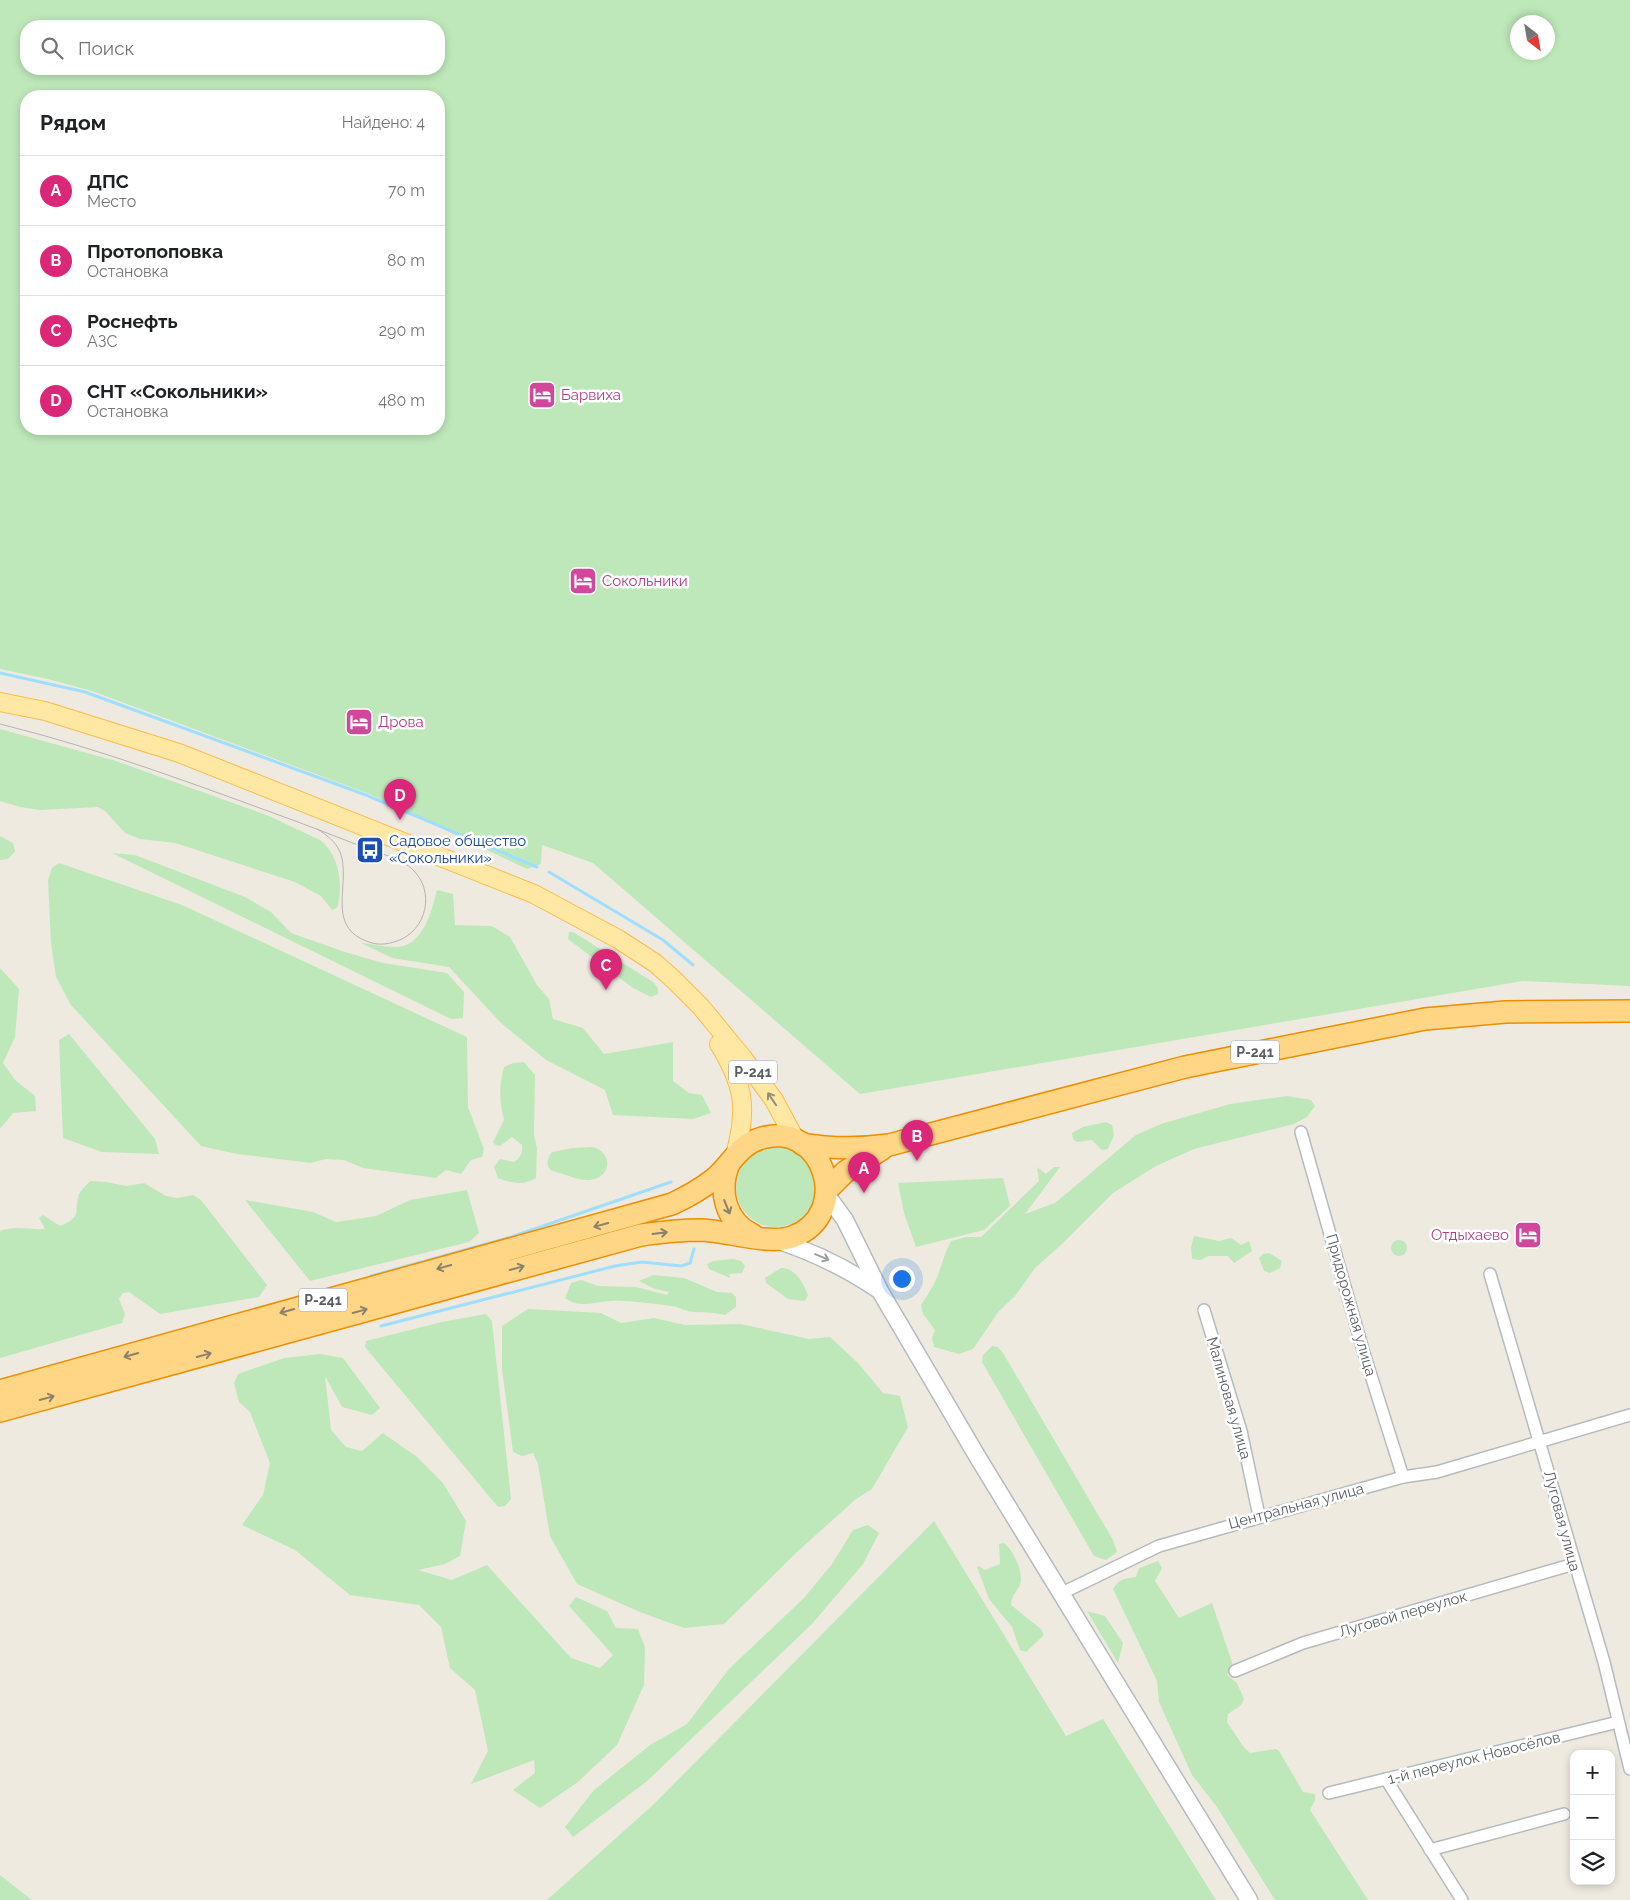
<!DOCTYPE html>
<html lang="ru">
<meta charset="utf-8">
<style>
body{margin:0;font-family:Raleway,sans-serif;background:#f6f6f6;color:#202124}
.controls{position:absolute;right:15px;bottom:15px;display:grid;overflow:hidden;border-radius:10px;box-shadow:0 2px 8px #0003}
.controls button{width:45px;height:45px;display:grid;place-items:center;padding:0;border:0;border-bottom:1px solid #e0e0e0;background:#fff;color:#202124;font:25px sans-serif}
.compass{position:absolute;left:1510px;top:15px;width:45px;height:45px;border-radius:50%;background:#fff;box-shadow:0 2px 8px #0003;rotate:149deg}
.you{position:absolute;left:901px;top:1278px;width:18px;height:18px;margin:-12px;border:4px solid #fff;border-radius:50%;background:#1a73e8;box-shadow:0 0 0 8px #1a73e833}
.badge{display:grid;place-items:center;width:32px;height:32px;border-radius:50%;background:#db2777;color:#fff;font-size:16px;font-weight:700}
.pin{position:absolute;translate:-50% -41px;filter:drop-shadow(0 1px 2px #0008)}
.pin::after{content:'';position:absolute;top:26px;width:18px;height:15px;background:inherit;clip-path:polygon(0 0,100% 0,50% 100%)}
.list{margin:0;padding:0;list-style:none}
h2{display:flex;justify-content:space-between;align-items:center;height:65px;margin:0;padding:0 20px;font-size:21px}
h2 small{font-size:16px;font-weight:400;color:#757577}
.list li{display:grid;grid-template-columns:32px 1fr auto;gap:15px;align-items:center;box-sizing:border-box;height:70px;padding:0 20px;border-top:1px solid #e0e0e0}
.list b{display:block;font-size:19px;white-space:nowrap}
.list p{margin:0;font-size:16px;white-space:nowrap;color:#757577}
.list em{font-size:16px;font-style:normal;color:#757577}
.icon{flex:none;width:28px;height:28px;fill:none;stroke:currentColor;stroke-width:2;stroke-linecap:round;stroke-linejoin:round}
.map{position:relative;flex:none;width:1630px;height:1900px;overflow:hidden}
.search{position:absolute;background:#fff;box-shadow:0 2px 8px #0003;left:20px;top:20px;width:425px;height:55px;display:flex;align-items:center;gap:12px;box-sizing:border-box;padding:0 18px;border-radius:20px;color:#757577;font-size:19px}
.panel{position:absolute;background:#fff;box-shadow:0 2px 8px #0003;left:20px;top:90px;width:425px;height:345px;border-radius:20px}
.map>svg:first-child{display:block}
.green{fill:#bee8ba;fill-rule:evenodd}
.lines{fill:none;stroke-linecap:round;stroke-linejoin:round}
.stream{stroke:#9fdeff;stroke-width:3}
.street-casing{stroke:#b6babf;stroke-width:14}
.secondary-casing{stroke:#b6bbc1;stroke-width:19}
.primary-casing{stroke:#ffba48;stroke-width:20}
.highway-casing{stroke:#ee8d00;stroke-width:24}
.street{stroke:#fff;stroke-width:11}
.secondary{stroke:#fff;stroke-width:16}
.primary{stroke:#ffe8a4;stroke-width:18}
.highway{stroke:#ffd586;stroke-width:21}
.tram{stroke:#b3b4b4;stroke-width:1}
.oneway{stroke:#938e7a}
.oneway2{stroke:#8b826e}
.oneway3{stroke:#9b9ea1}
.labels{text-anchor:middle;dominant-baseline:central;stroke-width:5;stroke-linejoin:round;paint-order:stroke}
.shield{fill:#fff;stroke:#8b8e92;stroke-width:1}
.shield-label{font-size:14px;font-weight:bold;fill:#595e63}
.hotel-label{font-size:15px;fill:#b23c85;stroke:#fff;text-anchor:start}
.transit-label{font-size:15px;fill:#164399;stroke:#fff;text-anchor:start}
.street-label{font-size:15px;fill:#595e63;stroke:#fff}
</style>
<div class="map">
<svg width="1630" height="1900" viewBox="0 0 1630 1900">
<rect width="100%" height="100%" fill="#eeeae0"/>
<g class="green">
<path d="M0,0H1630V986L1523,981L860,1094L593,863L542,845L541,864L527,869L372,795L92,691L48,679L0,669ZM1518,22H1548V52H1518ZM26,26H439V69H26ZM26,96H439V429H26Z"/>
<path d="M0,729L116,761L269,816L320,840C339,854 344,886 337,908L332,910L321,896L295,882L175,843L140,839L125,833L105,811L98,807L40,810L20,807L0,801Z"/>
<path d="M0,836L13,843L15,851L8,859L0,860Z"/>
<path d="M112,853L135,855L245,897L271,912L291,933L345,952L383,963L447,973L464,992L463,1018L451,1019Z"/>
<path d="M59,863L182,905L467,1037L468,1107L484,1149L482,1157L471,1160L461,1174L446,1170L436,1178L363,1168L344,1160L326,1159L310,1163L237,1154L201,1146L71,1005L56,977L51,943L48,880L52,868Z"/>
<path d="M437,890L453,894L455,925L492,926L510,937L537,985L549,999L553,1019L583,1028L604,1054L673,1042V1081L689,1093L702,1095L711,1113L693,1119L613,1115L605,1090L546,1060L501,1023L449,967L392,958L361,943C372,944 385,947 396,947C423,947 432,910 437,890Z"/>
<path d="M569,932H573L653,982L658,988V994L651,997L633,988L568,939Z"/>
<path d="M0,968L19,989L15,1037L3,1063L15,1080L35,1096L36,1111L13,1113L0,1129Z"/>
<path d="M69,1034L155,1139L159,1154L102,1152L63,1138L59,1040Z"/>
<path d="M524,1062L535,1075L534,1135L537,1148L536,1178C524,1186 511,1183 498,1178L494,1167L500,1159L514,1162C520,1158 523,1153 522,1145L512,1137L500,1146L496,1145L493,1142L504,1120C499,1101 499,1085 504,1067L513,1063Z"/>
<path d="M1287,1096L1311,1100L1315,1106L1307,1117L1294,1124L1194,1149L1156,1166L1113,1193L1062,1244L1036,1267L1015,1296L999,1311L973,1349L959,1354L934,1347L932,1338L935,1330L923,1314L921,1305C928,1294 935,1284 939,1272C943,1261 945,1252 951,1241L966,1237H981L1039,1181L1037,1167L1046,1174L1054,1167H1060L1025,1214L1055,1203L1136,1135L1161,1124L1230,1104Z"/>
<path d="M1106,1122L1112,1125L1114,1135L1108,1149L1102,1150L1092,1140L1077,1142L1073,1139L1072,1133L1083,1127Z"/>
<circle cx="776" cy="1187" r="40"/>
<path d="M593,1147C614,1153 611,1178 590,1180C578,1181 563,1173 552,1171C545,1165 547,1159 552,1152L572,1148Z"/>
<path d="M1003,1178L1010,1206L984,1230L916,1247L904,1213L898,1183Z"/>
<path d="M90,1181L106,1182L127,1186L144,1183L166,1196L177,1198L193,1195L201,1200L267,1285L259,1297L160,1314L129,1292L123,1293L119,1299L125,1314L122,1323L0,1358V1231C15,1225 28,1230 45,1229L39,1218L43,1215L60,1226C84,1216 73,1212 79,1194C81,1190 87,1185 90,1181Z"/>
<path d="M467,1190L479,1233L469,1242L310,1281L245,1200L313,1212L336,1222L376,1216L410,1200Z"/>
<path d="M1194,1236L1219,1241L1231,1238L1241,1245L1249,1241L1252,1251L1234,1263L1228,1256H1208L1201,1260L1192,1259L1191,1247Z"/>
<circle cx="1399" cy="1248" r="8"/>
<path d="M1269,1253L1282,1261L1280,1268L1270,1273L1264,1271L1259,1258L1263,1254Z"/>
<path d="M733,1259L741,1261L745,1266L742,1273L729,1274L730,1278L709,1269L707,1264L713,1261Z"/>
<path d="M781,1268C796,1268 803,1283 808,1295L805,1301L788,1299L766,1283L765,1278Z"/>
<path d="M653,1275L684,1278L717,1292L732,1293L736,1297V1307L725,1315C713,1312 706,1313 694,1312C687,1312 679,1307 672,1306C653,1304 629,1300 610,1301C593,1302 580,1309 565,1298L571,1283L581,1280L598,1286L636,1287L667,1295L669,1292L655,1289L639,1281Z"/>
<path d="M528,1309L601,1313L621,1323L654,1318L685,1325L741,1324L809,1339L830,1337L858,1363L883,1393L900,1396L908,1427L872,1489L856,1499L797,1552L724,1624L684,1628L640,1612L577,1584L550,1536L538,1464L533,1453L522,1456L513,1452L502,1369V1326Z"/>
<path d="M486,1314L492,1321L511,1499L505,1506L498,1507L365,1347L366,1341L442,1322Z"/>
<path d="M992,1346L998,1347L1003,1353L1113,1540L1117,1552L1106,1560L1094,1556L982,1362L983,1355Z"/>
<path d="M320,1354L343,1358L380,1408L372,1415L342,1407L325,1376L331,1430L346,1447L362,1451L383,1433L417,1457L443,1483L466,1521L460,1556L445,1564L418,1570L452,1580L487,1565L571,1658L600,1668L613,1655L569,1606L576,1597L607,1611L616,1628L638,1629L645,1647L644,1685L617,1745L578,1782L540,1808L513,1790L535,1773L534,1760L471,1784L488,1751L475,1690L450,1668L441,1627L419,1605L350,1595L295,1550L242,1525L263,1495L270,1463L250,1412L239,1402L234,1383L238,1374L284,1358Z"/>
<path d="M934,1521L1066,1736L1103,1719L1216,1900H547L654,1804Z"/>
<path d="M868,1525L879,1533L863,1564L812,1624L646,1782L573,1837L565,1827L594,1790L650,1745L687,1724L729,1669L804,1598L832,1564L853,1530Z"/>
<path d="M1004,1543C1013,1549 1026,1576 1019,1587C1015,1594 1012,1595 1011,1605L1041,1629L1044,1635L1026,1652L1020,1650L1012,1627L989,1599L977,1567L979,1566L985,1570L1000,1564L999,1544Z"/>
<path d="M1158,1561L1162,1568L1155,1581L1179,1618L1212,1603L1233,1665L1227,1675L1237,1683L1244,1699L1241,1705L1228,1714L1227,1722L1243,1746L1250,1753L1276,1749L1279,1751L1303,1792L1315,1794V1800L1310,1810L1368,1900H1275L1217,1807L1192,1775L1159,1702L1157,1681L1113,1589C1119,1579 1125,1578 1136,1577L1139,1568Z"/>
<path d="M1087,1611L1105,1616L1123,1643L1118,1663Z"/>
<path d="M0,1875L32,1900H0Z"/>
</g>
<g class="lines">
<g class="stream">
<path d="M0,673L85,692L366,795L537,867"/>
<path d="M549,872L663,940L693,965"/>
<path d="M371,1276L511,1237L671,1182"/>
<path d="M381,1326L615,1266L642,1262L681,1266L690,1263L694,1249"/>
</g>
<g class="street-casing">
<g id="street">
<path d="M1301,1132L1363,1350L1403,1477"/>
<path d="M1490,1274L1604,1662L1630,1769"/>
<path d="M1204,1310L1241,1431L1259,1516"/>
<path d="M1060,1594L1159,1546L1403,1477L1437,1472L1630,1415"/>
<path d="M1235,1671L1303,1643L1574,1564"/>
<path d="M1386,1779L1462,1900"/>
<path d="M1329,1793L1618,1722"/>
<path d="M1430,1850L1564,1814"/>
</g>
</g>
<g class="secondary-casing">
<g id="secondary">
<path d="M826,1194L845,1220L880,1291L980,1461L1249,1900"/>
<path d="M776,1240C814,1252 846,1268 879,1290"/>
</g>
</g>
<g class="primary-casing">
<g id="primary">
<path d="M0,702L45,711L179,753L534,894L618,939L655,963L673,979L701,1007L743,1058L774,1100L796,1141"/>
<path d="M719,1044C744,1085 748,1108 735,1155"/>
</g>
</g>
<g class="highway-casing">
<g id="highway">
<path d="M802,1144C832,1149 859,1149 889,1145L1185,1067L1425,1019L1505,1012L1630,1011"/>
<path d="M729,1164C718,1190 725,1222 753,1235"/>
<path d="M827,1190L845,1172L882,1149"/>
<path d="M0,1391L672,1204C687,1197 701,1189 714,1179C731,1165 739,1144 762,1138C824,1120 854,1215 792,1237C769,1245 727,1231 702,1230C681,1230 661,1232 641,1235L0,1411"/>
</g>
</g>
<use href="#street" class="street"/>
<use href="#secondary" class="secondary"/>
<use href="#primary" class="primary"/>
<use href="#highway" class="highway"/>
<path class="tram" d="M0,724C102,749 199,786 298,822C322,831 345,840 368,849C381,854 396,857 407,865C435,884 430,925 402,939C391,944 379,946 369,942C324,927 352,883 340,852C335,841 327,835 317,829"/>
</g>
<defs><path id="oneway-shaft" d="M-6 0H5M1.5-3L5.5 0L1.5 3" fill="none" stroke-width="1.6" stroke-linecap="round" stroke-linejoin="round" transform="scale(1.25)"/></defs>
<use class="oneway" href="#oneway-shaft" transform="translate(772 1099) rotate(-124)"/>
<g class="oneway2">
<use href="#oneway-shaft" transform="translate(727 1207) rotate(68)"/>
<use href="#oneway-shaft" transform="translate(601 1225) rotate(165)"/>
<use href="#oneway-shaft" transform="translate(660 1233) rotate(-7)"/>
<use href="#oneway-shaft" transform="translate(444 1267) rotate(165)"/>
<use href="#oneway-shaft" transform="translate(517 1268) rotate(-15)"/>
<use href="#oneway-shaft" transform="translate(287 1311) rotate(164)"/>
<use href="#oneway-shaft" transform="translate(360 1311) rotate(-15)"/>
<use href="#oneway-shaft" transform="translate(131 1355) rotate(164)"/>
<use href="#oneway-shaft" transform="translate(204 1355) rotate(-15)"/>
<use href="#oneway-shaft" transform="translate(47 1398) rotate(-15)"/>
</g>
<use class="oneway3" href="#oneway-shaft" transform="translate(822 1257) rotate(23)"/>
<defs>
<g id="hotel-square" transform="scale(1.4375)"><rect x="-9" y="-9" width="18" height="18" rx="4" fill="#d1479c" stroke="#fff"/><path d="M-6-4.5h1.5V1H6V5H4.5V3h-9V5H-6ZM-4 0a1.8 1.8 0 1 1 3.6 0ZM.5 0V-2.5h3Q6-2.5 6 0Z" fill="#fff"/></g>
<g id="bus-square" transform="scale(1.4375)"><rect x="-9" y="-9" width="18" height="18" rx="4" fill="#1a4fb4" stroke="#fff"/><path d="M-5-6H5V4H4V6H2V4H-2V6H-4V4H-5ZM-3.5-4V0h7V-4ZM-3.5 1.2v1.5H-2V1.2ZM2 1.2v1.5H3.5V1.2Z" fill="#fff"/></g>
</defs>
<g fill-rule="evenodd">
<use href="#hotel-square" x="542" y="395"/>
<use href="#hotel-square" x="583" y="581"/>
<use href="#hotel-square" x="359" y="722"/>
<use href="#bus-square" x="370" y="850"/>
<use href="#hotel-square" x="1528" y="1235"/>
</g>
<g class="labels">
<g class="shield">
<rect x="1231" y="1040.5" width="48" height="23" rx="4"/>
<rect x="729" y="1060.5" width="48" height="23" rx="4"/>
<rect x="299" y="1288.5" width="48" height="23" rx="4"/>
</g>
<g class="shield-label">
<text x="1255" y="1052">Р-241</text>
<text x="753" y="1072">Р-241</text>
<text x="323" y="1300">Р-241</text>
</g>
<g class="hotel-label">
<text x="561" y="395">Барвиха</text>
<text x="602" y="581">Сокольники</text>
<text x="378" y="722">Дрова</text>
<text x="1509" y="1235" text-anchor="end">Отдыхаево</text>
</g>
<g class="transit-label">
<text x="389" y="841">Садовое общество<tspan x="389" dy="17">«Сокольники»</tspan></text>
</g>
<g class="street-label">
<text transform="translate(1351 1305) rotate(74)">Придорожная улица</text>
<text transform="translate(1229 1398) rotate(74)">Малиновая улица</text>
<text transform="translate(1296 1506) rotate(-15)">Центральная улица</text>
<text transform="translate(1562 1521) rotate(75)">Луговая улица</text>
<text transform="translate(1403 1614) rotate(-16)">Луговой переулок</text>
<text transform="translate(1474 1758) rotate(-14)">1-й переулок Новосёлов</text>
</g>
</g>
</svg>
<div class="controls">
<button>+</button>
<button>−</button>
<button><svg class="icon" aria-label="layers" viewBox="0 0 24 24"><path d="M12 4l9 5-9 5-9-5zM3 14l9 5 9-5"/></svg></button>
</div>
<svg class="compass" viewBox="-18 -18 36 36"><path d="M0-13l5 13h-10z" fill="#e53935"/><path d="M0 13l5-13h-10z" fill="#757577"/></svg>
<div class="you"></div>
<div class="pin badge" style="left:864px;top:1193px">A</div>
<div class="pin badge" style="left:917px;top:1161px">B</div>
<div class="pin badge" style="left:606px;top:990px">C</div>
<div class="pin badge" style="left:400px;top:820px">D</div>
<div class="search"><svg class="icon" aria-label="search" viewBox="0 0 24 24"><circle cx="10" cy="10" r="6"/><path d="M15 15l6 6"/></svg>Поиск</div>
<section class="panel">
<h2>Рядом<small>Найдено: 4</small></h2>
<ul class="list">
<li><span class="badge">A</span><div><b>ДПС</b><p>Место</p></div><em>70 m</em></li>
<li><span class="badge">B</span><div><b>Протопоповка</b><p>Остановка</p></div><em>80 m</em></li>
<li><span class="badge">C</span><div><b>Роснефть</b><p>АЗС</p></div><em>290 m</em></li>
<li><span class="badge">D</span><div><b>СНТ «Сокольники»</b><p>Остановка</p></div><em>480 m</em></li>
</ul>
</section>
</div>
